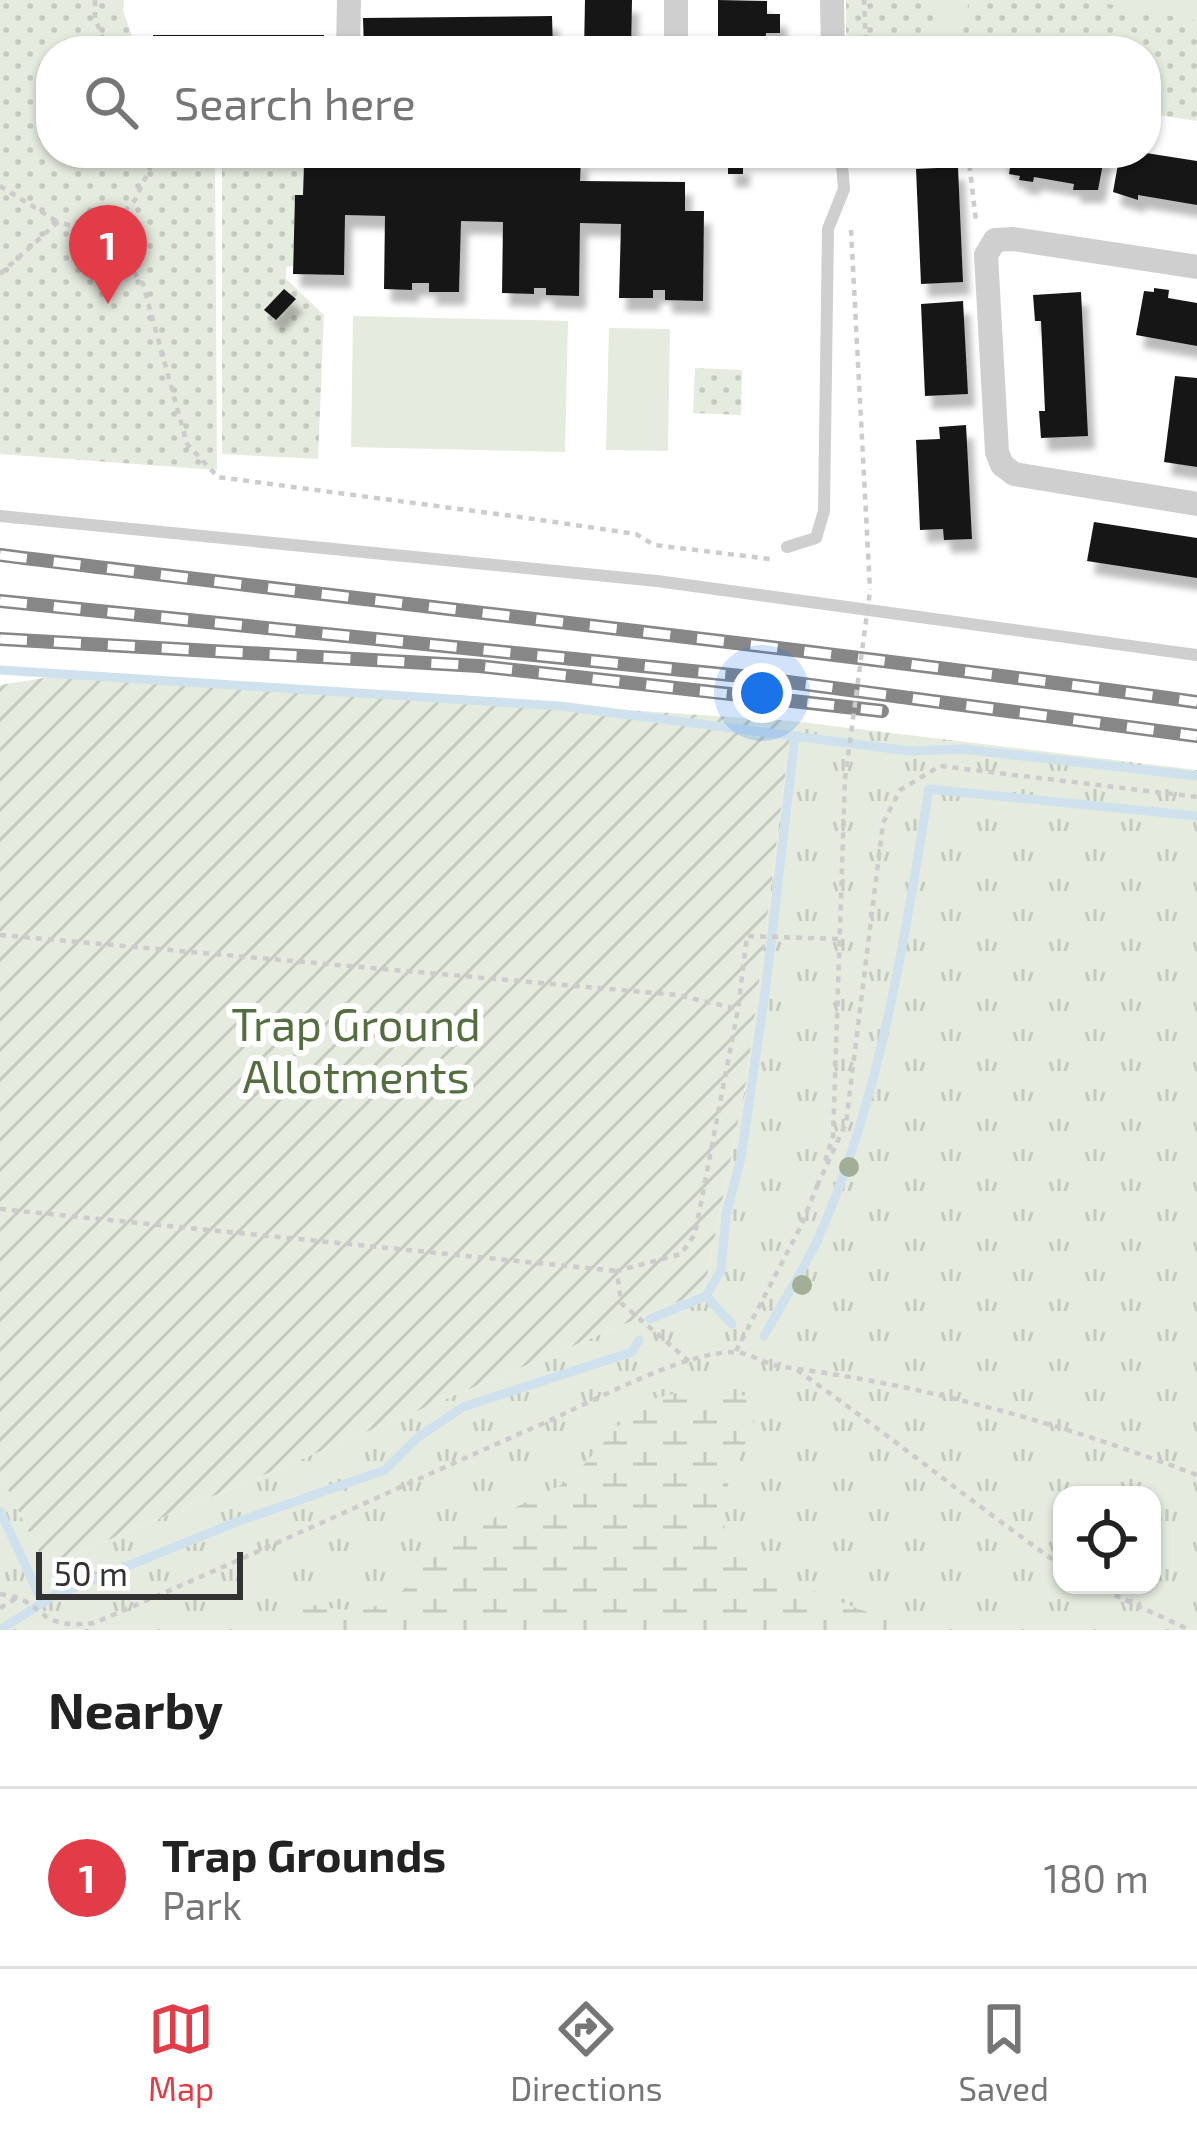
<!DOCTYPE html>
<style>
body{margin:0;font-family:"Exo 2",sans-serif;background:#f6f6f6;color:#222}
.controls{position:absolute;right:36px;bottom:36px;display:grid;overflow:hidden;border-radius:24px;box-shadow:0 3px 9px #0004}
.controls button{width:108px;height:108px;display:grid;place-items:center;padding:0;border:0;border-bottom:3px solid #e0e0e0;background:#fff;color:#222;font:60px sans-serif}
.scale{position:absolute;left:36px;bottom:30px;width:207px;box-sizing:border-box;padding-left:12px;border:6px solid #323232;border-top:0;font-size:33px;line-height:42px;white-space:nowrap;color:#323232;-webkit-text-stroke:9px #fff;paint-order:stroke}
.you{position:absolute;left:762px;top:693px;width:42px;height:42px;margin:-30px;border:9px solid #fff;border-radius:50%;background:#1a73e8;box-shadow:0 0 0 18px #1a73e833}
.badge{display:grid;place-items:center;width:78px;height:78px;border-radius:50%;background:#e23c48;color:#fff;font-size:39px;font-weight:700}
.pin{position:absolute;translate:-50% -99px;filter:drop-shadow(0 3px 6px #0008)}
.pin::after{content:'';position:absolute;top:63px;width:42px;height:36px;background:inherit;clip-path:polygon(0 0,100% 0,50% 100%)}
.list{margin:0;padding:0;list-style:none}
h2{display:flex;justify-content:space-between;align-items:center;height:156px;margin:0;padding:0 48px;font-size:51px}
h2 small{font-size:39px;font-weight:400;color:#767676}
.list li{display:grid;grid-template-columns:78px 1fr auto;gap:36px;align-items:center;box-sizing:border-box;height:180px;padding:0 48px;border-top:3px solid #e0e0e0}
.list b{display:block;font-size:45px;white-space:nowrap}
.list p{margin:0;font-size:39px;white-space:nowrap;color:#767676}
.list em{font-size:39px;font-style:normal;color:#767676}
.icon{flex:none;width:66px;height:66px;fill:none;stroke:currentColor;stroke-width:2;stroke-linecap:round;stroke-linejoin:round}
.map{position:relative;flex:none;width:1197px;height:1630px;overflow:hidden}
.search{position:absolute;background:#fff;box-shadow:0 3px 9px #0004;left:36px;right:36px;top:36px;height:132px;display:flex;align-items:center;gap:30px;box-sizing:border-box;padding:0 42px;border-radius:48px;color:#767676;font-size:45px}
.sheet{height:336px;background:#fff}
nav{display:flex;justify-content:space-around;align-items:center;box-sizing:border-box;height:168px;border-top:3px solid #e0e0e0;background:#fff;font-size:33px;color:#767676}
nav a{display:grid;justify-items:center;gap:6px}
nav .on{color:#e23c48}
.map>svg:first-child{display:block}
.grass{fill:url(#grass-tufts);fill-rule:evenodd}
.wetland{fill:url(#wetland-marsh)}
.park{fill:url(#park-dots)}
.garden{fill:url(#garden-furrows)}
.pitch{fill:#e5ebdf}
.lines{fill:none;stroke-linecap:round;stroke-linejoin:round}
.stream{stroke:#cfe1ed;stroke-width:9}
.building{fill:#191919;filter:url(#shadow)}
.path{stroke:#ccc;stroke-width:4.5;stroke-dasharray:6 6;stroke-linecap:butt}
.lane{stroke:#cfcfcf;stroke-width:12}
.street{stroke:#cfcfcf;stroke-width:24}
.rail-casing{stroke:#878787;stroke-width:14}
.rail{stroke:#fff;stroke-width:9;stroke-dasharray:27;stroke-linecap:butt}
.path-bridge{stroke:#ccc;stroke-width:4.5;stroke-dasharray:6 6;stroke-linecap:butt}
.tree{fill:#a2af96}
.labels{text-anchor:middle;dominant-baseline:central;stroke-width:12;stroke-linejoin:round;paint-order:stroke}
.park-label{font-size:45px;fill:#556e40;stroke:#fff}
</style>
<div class="map">
<svg width="1197" height="1630" viewBox="0 0 1197 1630">
<defs>
<pattern id="grass-tufts" width="24" height="20" patternUnits="userSpaceOnUse" patternTransform="scale(3)"><rect width="24" height="20" fill="#e5ebdf"/><path d="M3 7l-1-3M5 7V3M7 7l1-3M15 17l-1-3M17 17v-4M19 17l1-3" fill="none" stroke="#c5cac0"/></pattern>
<pattern id="wetland-marsh" width="20" height="14" patternUnits="userSpaceOnUse" patternTransform="scale(3)"><rect width="20" height="14" fill="#e5ebdf"/><path d="M1 5h8M5 5V1M11 12h8M15 12V8" fill="none" stroke="#c5cac0"/></pattern>
<pattern id="park-dots" width="8" height="8" patternUnits="userSpaceOnUse" patternTransform="scale(3)"><rect width="8" height="8" fill="#e5ebdf"/><path d="M2 2h.1M6 6h.1" fill="none" stroke="#c5cac0" stroke-width="1.8" stroke-linecap="round"/></pattern>
<pattern id="garden-furrows" width="10" height="10" patternUnits="userSpaceOnUse" patternTransform="scale(3)"><rect width="10" height="10" fill="#e5ebdf"/><path d="M-1 1l2-2M0 10L10 0M9 11l2-2" fill="none" stroke="#c5cac0"/></pattern>
<filter id="shadow"><feDropShadow dx="7" dy="13" stdDeviation="3" flood-color="#0004"/></filter>
</defs>
<rect width="100%" height="100%" fill="#fff"/>
<path class="grass" d="M792,721L1197,770V1630H0V1474L46,1566L704,1291L747,1077ZM1062,1495H1152V1585H1062Z"/>
<path class="wetland" d="M716,1383L744,1396L755,1419L726,1490L724,1534C777,1584 850,1605 918,1630H291L286,1599C338,1610 378,1624 415,1577L395,1551L423,1553L569,1481L640,1402Z"/>
<g class="park">
<path d="M0,0H124L123,10L137,51H51V153H215L217,470L0,454Z"/>
<path d="M846,0H1197V121L1146,113V51H846Z"/>
<path d="M222,153H297L298,162L304,163L303,195L295,196L293,266L286,267V279L324,315L318,459L222,454Z"/>
<path d="M695,368L742,370L741,415L693,413Z"/>
</g>
<path class="garden" d="M75,673L792,721L747,1077L704,1291L46,1566L0,1474V685Z"/>
<g class="pitch">
<path d="M940,0H969L960,47L931,42Z"/>
<path d="M1197,0V21L1092,1V0Z"/>
<path d="M353,316L568,321L565,452L351,447Z"/>
<path d="M609,328L670,329L668,451L606,450Z"/>
</g>
<g class="lines">
<g class="stream">
<path d="M0,670L560,706L910,751L963,749L1197,776"/>
<path d="M706,1296L732,1324"/>
<path d="M650,1319L706,1296L721,1270L726,1215L741,1158L766,986L795,736"/>
<path d="M764,1336C782,1304 802,1272 818,1239C881,1098 904,940 929,789L1197,816"/>
<path d="M0,1511L43,1603"/>
<path d="M0,1630L53,1596L234,1523L385,1470L417,1438L463,1407L632,1352L639,1340"/>
</g>
</g>
<g class="building">
<path d="M585,0H632L631,51H584Z"/>
<path d="M718,0L767,1V14H780V33H766L765,51H714V45H718Z"/>
<path d="M552,16L553,51H364L363,18Z"/>
<rect x="153" y="35" width="171" height="16"/>
<path d="M451,153L581,158L580,181L685,182V211H704L703,301L665,300V290H653V298H619L621,224L580,223L579,296L546,295V288H534V294L502,293L503,222L461,221L459,292H429V283H412V290L384,289L385,216L345,215L344,275L293,274L295,195H303L304,163L385,165V155L451,157Z"/>
<path d="M1000,153H1105L1098,190H1073L1074,184L1034,177L1033,182L1019,180L1020,176L1009,174L1010,168L1004,167Z"/>
<path d="M1120,153H1146L1197,161V205L1138,195V200L1113,192Z"/>
<rect x="728" y="161" width="15" height="13"/>
<path d="M958,167L963,282L921,284L916,169Z"/>
<path d="M1154,288L1169,290L1168,298L1197,303V346L1136,335L1144,291L1154,292Z"/>
<path d="M284,289L296,299L276,320L264,310Z"/>
<path d="M1081,292L1088,436L1041,438L1039,411H1045L1041,321H1035L1033,295Z"/>
<path d="M963,301L968,394L925,396L921,304Z"/>
<path d="M1175,376L1197,378V467L1164,462Z"/>
<path d="M966,425L972,539L944,540L943,529L920,530L916,440L940,439L939,427Z"/>
<path d="M1094,522L1197,538V578L1087,561Z"/>
</g>
<g class="lines">
<g class="path">
<path d="M95,0V18L108,51"/>
<path d="M861,51L866,45L864,0"/>
<path d="M968,153L976,221"/>
<path d="M0,186L58,222"/>
<path d="M851,230L870,590"/>
<path d="M104,234L143,284L187,444L218,477L527,518L636,534L654,545L770,559"/>
<path d="M0,274L58,222L104,234L135,200L157,153"/>
<path d="M0,935L677,995L738,1009"/>
<path d="M825,1161L833,1137L845,779"/>
<path d="M817,1186L846,1123L883,823L900,790L940,766L1197,797"/>
<path d="M0,1209L617,1271"/>
<path d="M736,1351L801,1226L818,1184"/>
<path d="M689,1361L621,1303L617,1271L681,1254L695,1234L738,1009L747,936L838,939"/>
<path d="M797,1370C887,1433 972,1503 1062,1566"/>
<path d="M1093,1585L1190,1630"/>
<path d="M0,1594C49,1600 31,1630 94,1623C245,1559 394,1489 544,1423C594,1401 679,1354 732,1352C747,1351 766,1365 783,1367C926,1385 1063,1424 1197,1475"/>
<path d="M0,1608L18,1597"/>
</g>
<g class="lane">
<path d="M0,516L657,581L1197,655"/>
<path d="M787,547L816,538L824,511L828,229L844,189L841,153"/>
</g>
<g class="street">
<path d="M676,0V51"/>
<path d="M832,0L833,51"/>
<path d="M348,51L349,0"/>
<path d="M1197,267L1013,239L995,240L986,255L997,452L1002,465L1014,474L1197,504"/>
</g>
<g class="rail-casing">
<g id="rail">
<path d="M0,555C399,605 799,647 1197,702"/>
<path d="M0,601L751,677L1197,736"/>
<path d="M0,639L479,666L882,711"/>
</g>
</g>
<use href="#rail" class="rail"/>
<path class="path-bridge" d="M845,779L870,591"/>
</g>
<g class="tree">
<circle cx="849" cy="1167" r="10"/>
<circle cx="802" cy="1285" r="10"/>
</g>
<g class="labels">
<g class="park-label">
<text x="356" y="1023">Trap Ground<tspan x="356" dy="52">Allotments</tspan></text>
</g>
</g>
</svg>
<div class="controls">
<button><svg class="icon" aria-label="locate" viewBox="0 0 24 24"><circle cx="12" cy="12" r="6"/><path d="M12 2v4M12 18v4M2 12h4M18 12h4"/></svg></button>
</div>
<div class="scale">50 m</div>
<div class="you"></div>
<div class="pin badge" style="left:108px;top:304px">1</div>
<div class="search"><svg class="icon" aria-label="search" viewBox="0 0 24 24"><circle cx="10" cy="10" r="6"/><path d="M15 15l6 6"/></svg>Search here</div>
</div>
<section class="sheet">
<h2>Nearby<small></small></h2>
<ul class="list">
<li><span class="badge">1</span><div><b>Trap Grounds</b><p>Park</p></div><em>180 m</em></li>
</ul>
</section>
<nav>
<a class="on"><svg class="icon" aria-label="map" viewBox="0 0 24 24"><path d="M3 6l6-2 6 2 6-2v14l-6 2-6-2-6 2zM9 4v14M15 6v14"/></svg>Map</a>
<a><svg class="icon" aria-label="directions" viewBox="0 0 24 24"><path d="M12 3l9 9-9 9-9-9zM9 14v-3h6M13 9l2 2-2 2"/></svg>Directions</a>
<a><svg class="icon" aria-label="saved" viewBox="0 0 24 24"><path d="M7 4h10v16l-5-4-5 4z"/></svg>Saved</a>
</nav>
